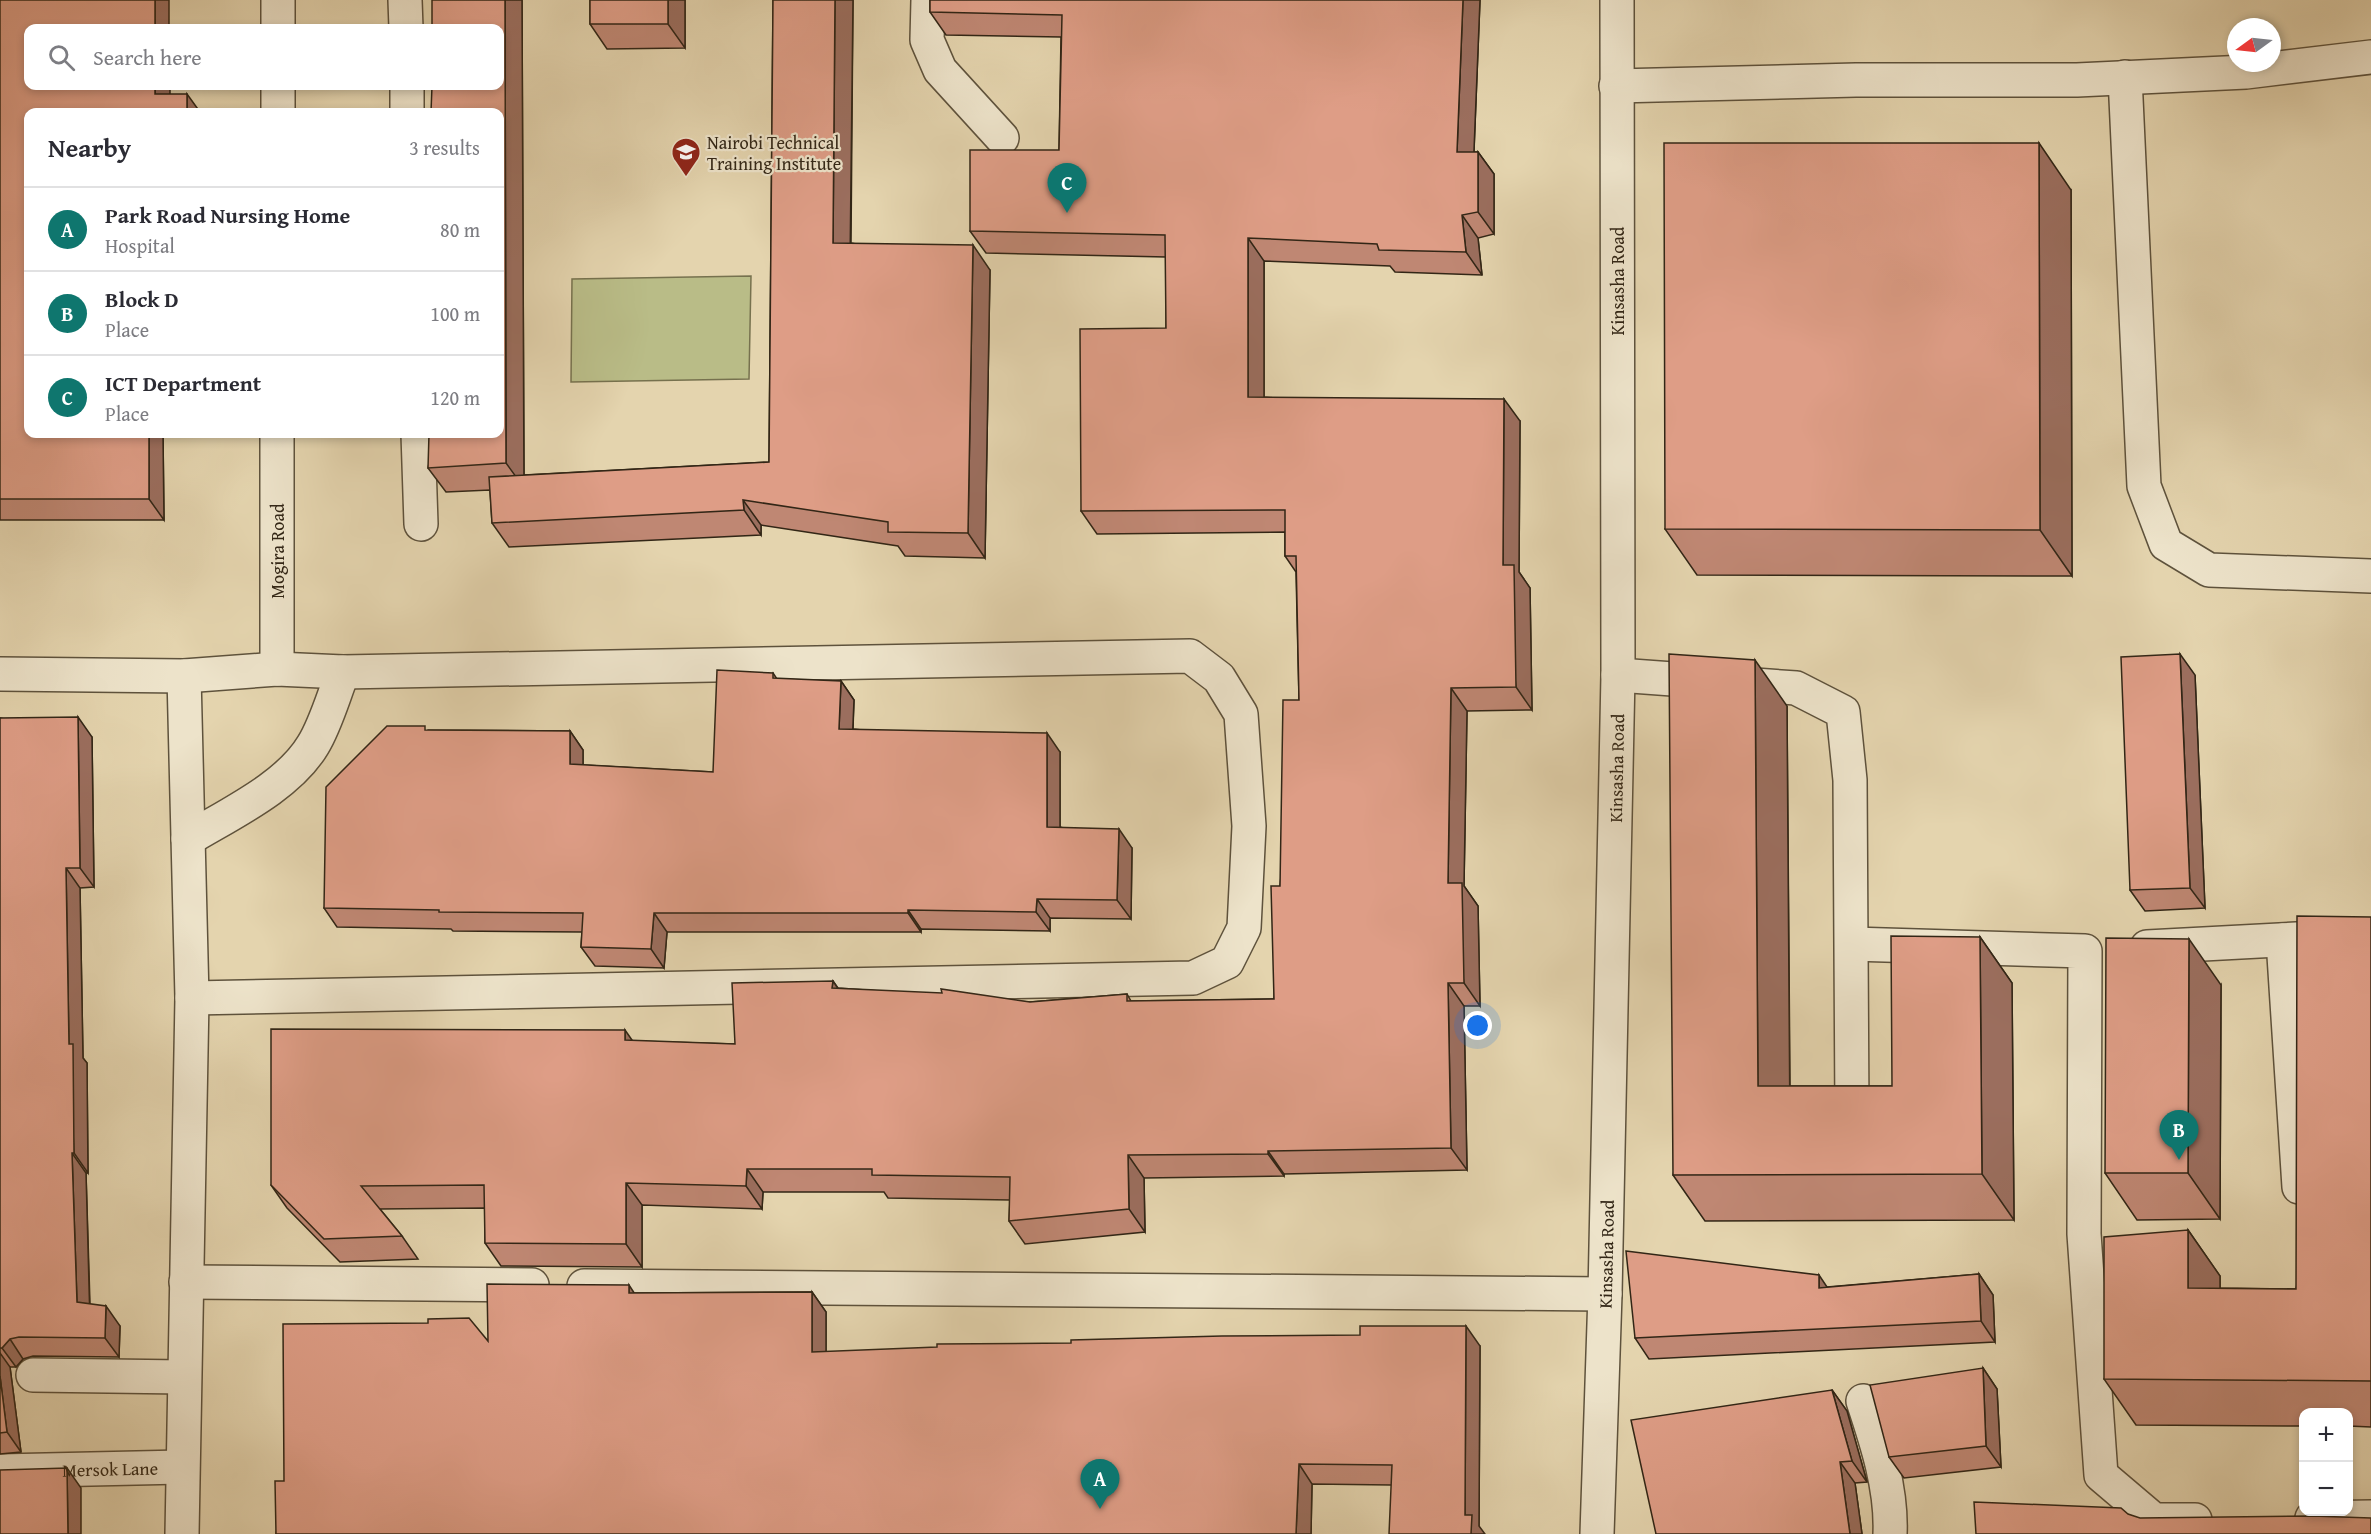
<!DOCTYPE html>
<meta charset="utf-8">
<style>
body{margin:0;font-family:"Gentium Book Plus",serif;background:#f7f7f7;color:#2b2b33}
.controls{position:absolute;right:18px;bottom:18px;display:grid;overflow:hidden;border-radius:12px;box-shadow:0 3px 9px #0003}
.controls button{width:54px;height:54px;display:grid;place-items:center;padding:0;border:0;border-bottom:2px solid #e1e1e2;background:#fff;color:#2b2b33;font:30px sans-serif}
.compass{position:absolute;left:2227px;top:18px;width:54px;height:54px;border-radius:50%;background:#fff;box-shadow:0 3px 9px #0003;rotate:255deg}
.you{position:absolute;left:1478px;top:1026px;width:21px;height:21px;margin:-15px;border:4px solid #fff;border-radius:50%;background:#1a73e8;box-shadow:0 0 0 9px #1a73e833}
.badge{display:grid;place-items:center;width:39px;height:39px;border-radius:50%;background:#0f766e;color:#fff;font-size:20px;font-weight:700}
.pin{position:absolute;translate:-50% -50px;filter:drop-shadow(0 2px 3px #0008)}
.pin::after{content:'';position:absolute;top:32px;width:21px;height:18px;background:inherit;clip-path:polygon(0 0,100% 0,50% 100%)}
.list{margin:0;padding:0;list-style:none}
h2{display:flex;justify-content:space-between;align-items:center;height:78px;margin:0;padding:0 24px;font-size:26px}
h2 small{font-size:20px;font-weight:400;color:#7c7c81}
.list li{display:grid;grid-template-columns:39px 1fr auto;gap:18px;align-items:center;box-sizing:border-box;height:84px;padding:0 24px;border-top:2px solid #e1e1e2}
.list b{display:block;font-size:22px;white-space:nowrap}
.list p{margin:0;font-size:20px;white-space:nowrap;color:#7c7c81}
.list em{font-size:20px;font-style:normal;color:#7c7c81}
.icon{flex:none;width:33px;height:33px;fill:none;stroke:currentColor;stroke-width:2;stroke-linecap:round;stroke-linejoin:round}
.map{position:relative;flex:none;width:2371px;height:1534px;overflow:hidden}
.search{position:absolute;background:#fff;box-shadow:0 3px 9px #0003;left:24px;top:24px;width:480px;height:66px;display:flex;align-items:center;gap:15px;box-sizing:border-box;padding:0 21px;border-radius:12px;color:#7c7c81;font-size:22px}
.panel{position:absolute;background:#fff;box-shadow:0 3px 9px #0003;left:24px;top:108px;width:480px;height:330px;border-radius:12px}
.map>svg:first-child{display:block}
.green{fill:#b9bc87;stroke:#76714e;stroke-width:1.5}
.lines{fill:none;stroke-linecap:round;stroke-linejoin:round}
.minor-casing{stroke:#5e523c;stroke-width:36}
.minor{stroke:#ede3ca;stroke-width:33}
.wall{fill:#bf8773;stroke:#322616;stroke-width:1.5}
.shaded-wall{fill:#9b6e5e;stroke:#322616;stroke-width:1.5}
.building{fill:#de9d86;stroke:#322616;stroke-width:1.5}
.labels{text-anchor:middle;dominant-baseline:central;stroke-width:4.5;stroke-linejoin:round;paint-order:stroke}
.poi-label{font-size:18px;fill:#322616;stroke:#ede3ca;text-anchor:start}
.street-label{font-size:18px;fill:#322616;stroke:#ede3ca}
</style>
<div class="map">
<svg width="2371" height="1534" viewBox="0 0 2371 1534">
<rect width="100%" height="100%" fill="#e4d4ae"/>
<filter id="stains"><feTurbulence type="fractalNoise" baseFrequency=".00333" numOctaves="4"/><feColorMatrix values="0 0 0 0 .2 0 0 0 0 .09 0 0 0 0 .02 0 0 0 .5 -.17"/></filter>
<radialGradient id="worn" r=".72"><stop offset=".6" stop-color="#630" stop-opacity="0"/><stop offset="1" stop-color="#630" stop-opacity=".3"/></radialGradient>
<path class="green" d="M751,276L749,379L571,382L572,279Z"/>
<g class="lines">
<g class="minor-casing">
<g id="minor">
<path d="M405,0L406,28"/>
<path d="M928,0L927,40L940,70L1002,138"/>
<path d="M278,28V0"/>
<path d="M2125,77L2144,486L2166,544L2209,570L2371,576"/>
<path d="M407,86V112"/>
<path d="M1616,86L1856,80H2077L2246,72L2371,57"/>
<path d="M278,112V86"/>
<path d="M418,434L421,524"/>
<path d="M277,669V434"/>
<path d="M0,674L184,676L277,669L343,672L1190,656L1219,678L1241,714L1249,826L1244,928L1227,962L1193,978L192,998"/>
<path d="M1618,675L1796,688L1843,712L1850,780L1852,1114"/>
<path d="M188,839C229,814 288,787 313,745C326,724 334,694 343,672"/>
<path d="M2283,940L2299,1187"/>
<path d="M1852,944L2085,951L2084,1234L2101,1475L2154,1520H2195"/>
<path d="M2147,947L2371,935"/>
<path d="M186,1282L532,1285"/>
<path d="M584,1286L1605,1294"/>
<path d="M33,1375L184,1377"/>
<path d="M1863,1401C1877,1443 1892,1489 1890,1534"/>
<path id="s1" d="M0,1471L182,1467"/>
<path d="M2312,1518L2371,1517"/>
<path d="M182,1534L192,998L184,676"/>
<path id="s2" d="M1597,1534L1605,1294L1618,675L1617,0"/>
</g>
</g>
<use href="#minor" class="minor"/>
</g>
<g class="wall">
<path d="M0,0L28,112L163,434L164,520H0Z"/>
<path d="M522,0L524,475L769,462L773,0H853L851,243L990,270L985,558L905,556L898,546L761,525V535L509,547L492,523L490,490L446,492L428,468Z"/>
<path d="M590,0H685V48L607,49L590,24Z"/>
<path d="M930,0H1480L1474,152H1478L1494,174V234L1478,238L1482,275L1395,272L1390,266L1264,261V397L1520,421L1519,572L1530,588L1532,710L1467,711L1464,886L1478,906L1480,1006H1464L1467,1170L1284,1174V1176L1144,1178L1145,1232L1025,1244L1009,1221L1010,1200L888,1198L884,1192H763L762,1209L642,1205V1267L501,1266L485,1243V1208L380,1209L402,1236L418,1259L340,1262L287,1208L271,1185L633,1041L735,1044L833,981L838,988L1030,1002L1127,994L1131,1001L1274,999L1280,886L1299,700L1296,572L1285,556V532L1097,534L1081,511L1166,328V257L986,253L970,231L1059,150L1061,37L946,35L930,12Z"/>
<path d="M2071,190L2072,576L1697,575L1665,529Z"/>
<path d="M773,673L777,679L841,681L854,700L853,729L1060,752V827L1132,848L1131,919L1050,918V931L921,929V932H667L664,968L595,966L581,947L582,932L453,931L451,929L337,927L324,908L428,730L570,731L583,750V765L713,772Z"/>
<path d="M2195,675L2205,908L2145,911L2130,890Z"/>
<path d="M1787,706L1790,1086H1892L1980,937L2012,983L2014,1220L1705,1221L1673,1175Z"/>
<path d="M0,718L92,737L94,887L80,888L83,1058L87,1063L88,1173H86L90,1304L120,1326L119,1357L33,1356L23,1359L16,1367H10L21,1452L0,1454Z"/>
<path d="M2371,917V1427L2349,1426V1413H2304V1426L2136,1425L2104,1379L2188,1230L2220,1276V1288L2296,1289Z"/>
<path d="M2221,985L2220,1219L2137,1220L2105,1173Z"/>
<path d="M1979,1274L1993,1295L1995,1342L1649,1359L1635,1338L1827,1287Z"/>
<path d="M812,1292L826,1312V1352L1480,1346L1479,1526L1391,1485L1312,1484L1311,1534H276L284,1481L488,1341L634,1293Z"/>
<path d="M1983,1368L1997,1389L2001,1467L1904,1478L1889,1457Z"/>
<path d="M1832,1390L1847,1411L1867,1482L1855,1483L1862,1534H1656Z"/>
</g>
<g class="shaded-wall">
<rect x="155" y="0" width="14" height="28"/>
<path d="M505,0H522L524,488L506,463Z"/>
<path d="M668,0H685V48L668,24Z"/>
<path d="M835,0H853L850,267L833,243Z"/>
<path d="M1463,0H1480L1473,175L1457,152Z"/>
<path d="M155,86H170V112L155,94Z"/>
<path d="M187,94L200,112H187Z"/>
<path d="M2039,143L2071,190L2072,576L2040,530Z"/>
<path d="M1478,152L1494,174V234L1478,212Z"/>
<path d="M1462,215L1478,238L1482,275L1466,252Z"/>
<path d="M1248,238L1264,261V420L1248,397Z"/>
<path d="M973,245L990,270L985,558L968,533Z"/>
<path d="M1504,399L1520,421L1519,572L1530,588L1532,710L1516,687L1503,565Z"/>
<path d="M149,434H163L164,520L149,499Z"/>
<path d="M743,500L761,525V535L744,510Z"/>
<path d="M2180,654L2195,675L2205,908L2190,888Z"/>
<path d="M1755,660L1787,706L1790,1132L1758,1086Z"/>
<path d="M841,681L854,700L852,748L839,729Z"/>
<path d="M1451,688L1467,711L1464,886L1478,906L1480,1006L1464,983L1448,883Z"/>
<path d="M78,717L92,737L94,887L80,868Z"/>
<path d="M570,731L583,750V784L570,764Z"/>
<path d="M1047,733L1060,752V846L1047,827Z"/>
<path d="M1119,829L1132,848L1131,919L1117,900Z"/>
<path d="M66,868L80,888L83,1058L87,1063L88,1173L74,1153L69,1044Z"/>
<path d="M1037,899L1050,918V931L1036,912Z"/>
<path d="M908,910L921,929V932L908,913Z"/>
<path d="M654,913L667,932L664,968L651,949Z"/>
<path d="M1980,937L2012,983L2014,1220L1982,1174Z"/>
<path d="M2189,939L2221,985L2220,1219L2188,1173Z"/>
<path d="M833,981L848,1004L832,988Z"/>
<path d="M1448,983L1464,1006L1467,1170L1451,1148Z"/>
<path d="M625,1030L641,1053L625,1040Z"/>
<path d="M1268,1151L1284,1174V1176L1268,1154Z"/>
<path d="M72,1153L86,1173L90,1322L77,1302Z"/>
<path d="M1128,1155L1144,1178L1145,1232L1129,1209Z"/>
<path d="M747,1169L763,1192L762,1209L746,1186Z"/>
<path d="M626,1183L642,1205V1267L626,1244Z"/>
<path d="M2188,1230L2220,1276V1335L2188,1288Z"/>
<path d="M1979,1274L1993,1295L1995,1342L1981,1321Z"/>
<path d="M1819,1275L1833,1296L1819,1288Z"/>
<path d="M629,1285L642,1305L629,1293Z"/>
<path d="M812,1292L826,1312V1372L812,1352Z"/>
<path d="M106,1306L120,1326L119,1357L105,1338Z"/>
<path d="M1466,1326L1480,1346L1479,1526L1485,1534H1471L1465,1515Z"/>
<path d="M10,1339L23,1359L16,1367L2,1348Z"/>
<path d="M0,1353L10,1367L21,1452L7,1432L0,1376Z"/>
<path d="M1983,1368L1997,1389L2001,1467L1986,1446Z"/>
<path d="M1832,1390L1847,1411L1867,1482L1852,1461Z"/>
<path d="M1840,1462L1855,1483L1862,1534H1850Z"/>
<path d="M1299,1464L1312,1484L1311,1534H1296Z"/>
<path d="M67,1468L81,1488V1534H68Z"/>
</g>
<g class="building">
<path d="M0,0H155V28H28V86H155V94H187V112H28V434H149V499H0Z"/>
<path d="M432,0H505L506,463L428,468L429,434H500V112H431L432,86H500V28H432Z"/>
<rect x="590" y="0" width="78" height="24"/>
<path d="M773,0H835L833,243L973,245L968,533L888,532V522L743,500L744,510L492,523L489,477L769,462Z"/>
<path d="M930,0H1463L1457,152H1478V212L1462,215L1466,252L1379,250L1377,244L1248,238V397L1504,399L1503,565H1514L1516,687L1451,688L1448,883H1462L1464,983H1448L1451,1148L1268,1151V1154L1128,1155L1129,1209L1009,1221L1010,1177L872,1175V1169H747L746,1186L626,1183V1244L485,1243L484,1185L361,1186L402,1236L324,1239L271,1185V1029L625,1030V1040L735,1044L732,983L833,981L832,988L942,993L941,989L1030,1002L1127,994V1001L1274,999L1271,886H1280L1283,700H1299L1296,556H1285V510L1081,511L1080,329L1166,328L1165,235L970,231V150H1059L1062,15L930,12Z"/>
<path d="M1664,143H2039L2040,530L1665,529Z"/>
<path d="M1669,654L1755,660L1758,1086H1892L1891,936L1980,937L1982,1174L1673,1175Z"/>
<path d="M2180,654L2190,888L2130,890L2121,657Z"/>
<path d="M717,670L773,673V678L841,681L839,729L1047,733V827L1119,829L1117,900L1037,899L1036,912L908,910V913H654L651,949L581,947L583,913L439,912V910L324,908L326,787L387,726H425V730L570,731V764L713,772Z"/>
<path d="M78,717L80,868H66L69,1044H73L74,1153H72L77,1302L106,1306L105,1338L19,1337L10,1339L2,1348H0V718Z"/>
<path d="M2297,916L2371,917V1381L2104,1379V1237L2188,1230V1288L2296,1289Z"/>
<path d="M2106,938L2189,939L2188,1173H2105Z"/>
<path d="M1626,1251L1819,1275V1288L1979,1274L1981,1321L1635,1338Z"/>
<path d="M487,1284L629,1285V1293L812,1292V1352L937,1347V1344L1071,1343V1340L1222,1336L1360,1335V1326H1466L1465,1515H1472L1471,1534H1389L1392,1465L1299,1464L1296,1534H276L275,1481H284L283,1324L428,1323V1319L469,1318L488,1341Z"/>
<path d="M1983,1368L1986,1446L1889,1457L1870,1385Z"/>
<path d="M0,1376L7,1432L0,1433Z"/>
<path d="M1832,1390L1852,1461L1840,1462L1850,1534H1656L1631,1420Z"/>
<path d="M67,1468L68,1534H0V1470Z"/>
<path d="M1974,1502L2121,1508L2128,1514L2140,1518L2312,1516L2371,1518V1534H1976Z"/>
</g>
<defs>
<g id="university-pin" transform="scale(1.5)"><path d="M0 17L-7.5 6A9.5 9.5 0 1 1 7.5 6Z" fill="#8f2418" stroke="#ede3ca"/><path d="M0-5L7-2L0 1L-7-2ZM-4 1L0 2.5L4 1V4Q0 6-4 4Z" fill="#fff"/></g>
</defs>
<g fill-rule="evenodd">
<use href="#university-pin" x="686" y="152"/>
</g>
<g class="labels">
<g class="poi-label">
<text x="707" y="142">Nairobi Technical<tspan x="707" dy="21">Training Institute</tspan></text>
</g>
<g class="street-label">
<text transform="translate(1617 281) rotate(-90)">Kinsasha Road</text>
<text transform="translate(277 551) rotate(-90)">Mogira Road</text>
<text stroke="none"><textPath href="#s2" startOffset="766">Kinsasha Road</textPath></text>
<text stroke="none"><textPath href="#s2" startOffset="280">Kinsasha Road</textPath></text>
<text stroke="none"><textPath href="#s1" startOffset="110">Mersok Lane</textPath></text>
</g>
</g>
<rect width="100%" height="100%" filter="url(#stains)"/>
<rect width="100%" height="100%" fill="url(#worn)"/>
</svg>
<div class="controls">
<button>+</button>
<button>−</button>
</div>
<svg class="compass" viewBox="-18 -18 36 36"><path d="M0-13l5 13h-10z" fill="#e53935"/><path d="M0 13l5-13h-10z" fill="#7c7c81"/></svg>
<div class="you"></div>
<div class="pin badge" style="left:1100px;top:1509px">A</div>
<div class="pin badge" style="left:2179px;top:1160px">B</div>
<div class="pin badge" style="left:1067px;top:213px">C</div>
<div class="search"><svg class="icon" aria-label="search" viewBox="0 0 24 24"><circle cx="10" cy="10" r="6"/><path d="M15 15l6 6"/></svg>Search here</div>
<section class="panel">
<h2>Nearby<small>3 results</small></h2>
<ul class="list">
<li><span class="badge">A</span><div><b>Park Road Nursing Home</b><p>Hospital</p></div><em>80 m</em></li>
<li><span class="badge">B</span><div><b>Block D</b><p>Place</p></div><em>100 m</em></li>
<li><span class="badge">C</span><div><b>ICT Department</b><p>Place</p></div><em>120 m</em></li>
</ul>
</section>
</div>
